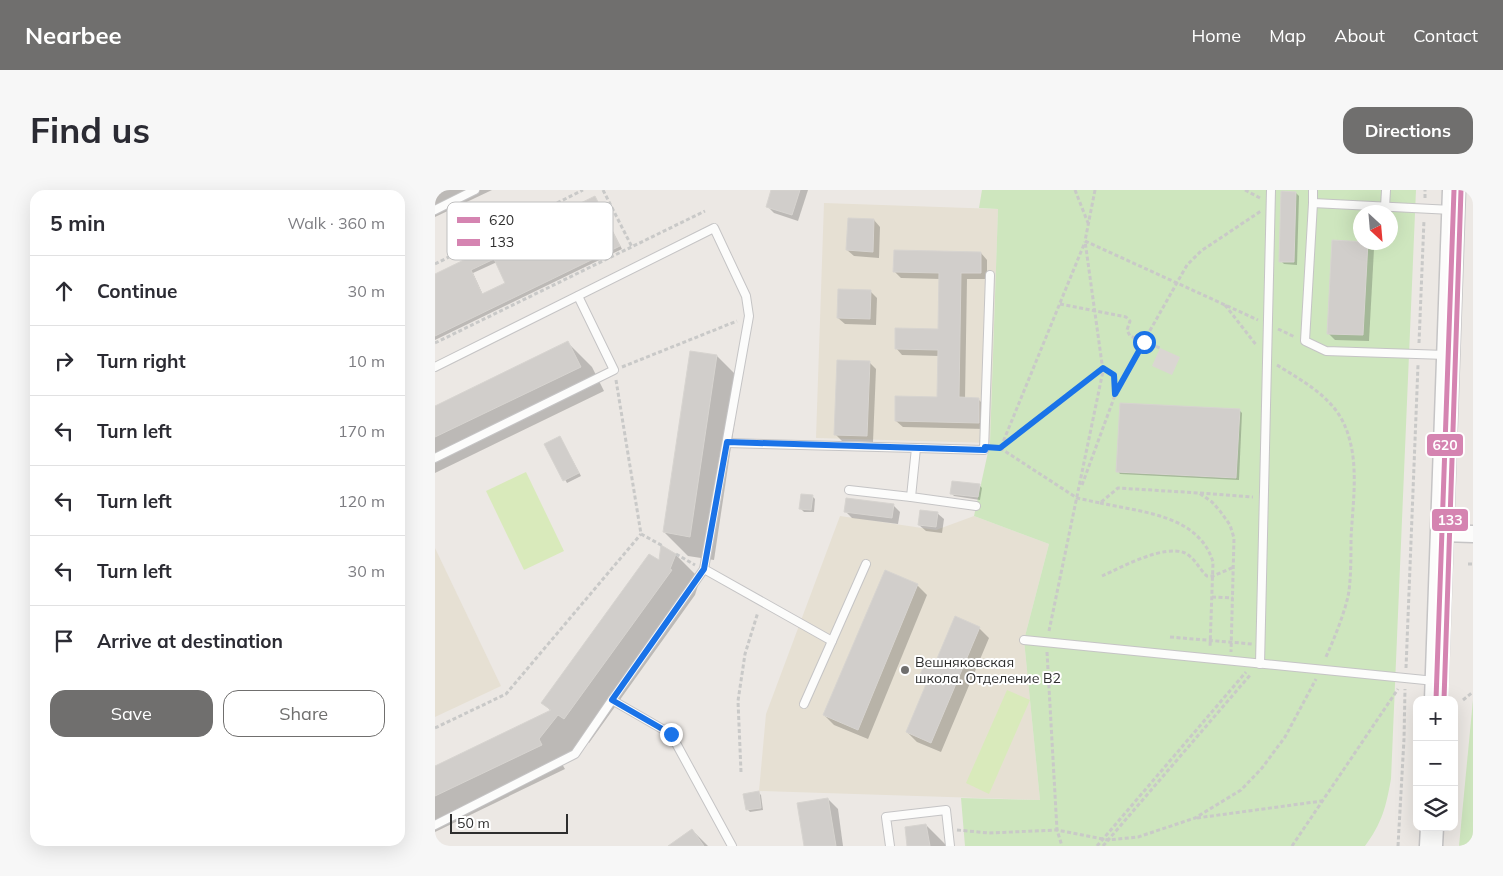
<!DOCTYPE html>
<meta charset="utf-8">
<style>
body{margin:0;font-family:Mulish,sans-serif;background:#f7f7f7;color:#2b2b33}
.controls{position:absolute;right:15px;bottom:15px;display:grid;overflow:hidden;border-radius:10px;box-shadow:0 5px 20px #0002}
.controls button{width:45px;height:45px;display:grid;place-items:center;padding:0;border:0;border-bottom:1px solid #e1e1e2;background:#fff;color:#2b2b33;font:25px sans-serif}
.compass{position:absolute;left:918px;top:15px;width:45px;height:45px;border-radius:50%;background:#fff;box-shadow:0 5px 20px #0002;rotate:154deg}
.scale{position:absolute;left:15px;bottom:12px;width:118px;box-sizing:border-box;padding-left:5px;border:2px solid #2e2e2e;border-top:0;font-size:14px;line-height:18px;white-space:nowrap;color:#2e2e2e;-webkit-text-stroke:4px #fff;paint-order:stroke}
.stop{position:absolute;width:15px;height:15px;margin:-11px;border:4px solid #1a73e8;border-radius:50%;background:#fff}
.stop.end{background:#1a73e8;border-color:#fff;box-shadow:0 1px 5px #0008}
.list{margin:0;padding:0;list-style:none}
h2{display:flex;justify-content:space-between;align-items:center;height:65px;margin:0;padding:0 20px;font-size:21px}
h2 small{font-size:16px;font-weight:400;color:#7c7c81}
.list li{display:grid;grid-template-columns:32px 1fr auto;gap:15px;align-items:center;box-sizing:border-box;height:70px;padding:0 20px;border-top:1px solid #e1e1e2}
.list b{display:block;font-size:19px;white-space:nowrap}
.list em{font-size:16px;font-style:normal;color:#7c7c81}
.actions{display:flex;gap:10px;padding:15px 20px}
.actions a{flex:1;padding:11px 0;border:1px solid #706f6e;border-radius:15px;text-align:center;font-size:18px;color:#706f6e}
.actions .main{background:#706f6e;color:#fff}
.icon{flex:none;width:28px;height:28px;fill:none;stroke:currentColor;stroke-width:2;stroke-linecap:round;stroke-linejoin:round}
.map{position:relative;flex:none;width:1038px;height:656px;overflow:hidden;border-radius:15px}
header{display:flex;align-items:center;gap:30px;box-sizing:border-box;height:70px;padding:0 25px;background:#706f6e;color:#fff}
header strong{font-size:24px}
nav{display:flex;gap:28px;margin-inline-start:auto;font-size:18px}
.intro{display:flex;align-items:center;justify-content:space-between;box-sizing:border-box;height:120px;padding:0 30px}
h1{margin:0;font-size:35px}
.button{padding:12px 22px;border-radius:15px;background:#706f6e;color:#fff;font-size:18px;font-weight:700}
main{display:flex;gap:30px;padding:0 30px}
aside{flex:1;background:#fff;border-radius:15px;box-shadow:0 5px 20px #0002}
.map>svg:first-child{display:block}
.education{fill:#e6e0d3}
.green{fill:#cee6be;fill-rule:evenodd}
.pitch{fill:#d9eabb}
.plaza{fill:#dad6d2}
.shadow{fill:#0003;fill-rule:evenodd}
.building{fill:#d1cecb;stroke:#d7d4d0;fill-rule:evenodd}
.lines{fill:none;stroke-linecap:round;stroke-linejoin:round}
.lane-casing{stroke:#c5c4c5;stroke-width:10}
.street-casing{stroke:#c5c4c5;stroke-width:19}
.secondary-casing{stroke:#c5c4c5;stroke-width:25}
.path{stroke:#c9c9c8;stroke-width:3;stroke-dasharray:4 2.5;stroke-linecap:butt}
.lane{stroke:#fcfcfb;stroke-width:8}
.street{stroke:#fcfcfb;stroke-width:16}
.secondary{stroke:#fcfcfb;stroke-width:22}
.bus-1-casing{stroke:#fff;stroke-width:9}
.bus-2-casing{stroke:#fff;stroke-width:9}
.bus-1{stroke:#d584b1;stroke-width:5}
.bus-2{stroke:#d584b1;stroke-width:5}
.route{stroke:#1a73e8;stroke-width:6}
.poi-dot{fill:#706f6e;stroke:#fff;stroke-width:2}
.labels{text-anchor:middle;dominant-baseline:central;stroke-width:4;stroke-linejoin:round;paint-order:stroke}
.poi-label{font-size:14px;fill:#2e2e2e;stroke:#fff;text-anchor:start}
.key{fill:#fff;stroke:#c0c0c0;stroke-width:1}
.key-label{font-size:14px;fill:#2e2e2e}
.line-badge{stroke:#fff;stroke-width:2}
.badge-label{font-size:14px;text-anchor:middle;font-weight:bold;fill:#fff}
</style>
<header>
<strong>Nearbee</strong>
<nav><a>Home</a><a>Map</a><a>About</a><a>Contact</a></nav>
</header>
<div class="intro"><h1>Find us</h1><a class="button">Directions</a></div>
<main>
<aside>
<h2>5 min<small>Walk · 360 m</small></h2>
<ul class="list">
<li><svg class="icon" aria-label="ahead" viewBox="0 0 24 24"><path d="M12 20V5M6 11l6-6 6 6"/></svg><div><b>Continue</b></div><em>30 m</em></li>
<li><svg class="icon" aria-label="right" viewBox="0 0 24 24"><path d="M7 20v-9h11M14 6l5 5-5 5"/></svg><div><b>Turn right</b></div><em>10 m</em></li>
<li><svg class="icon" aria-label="left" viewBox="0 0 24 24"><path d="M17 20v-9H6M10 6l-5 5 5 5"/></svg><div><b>Turn left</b></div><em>170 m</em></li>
<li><svg class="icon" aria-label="left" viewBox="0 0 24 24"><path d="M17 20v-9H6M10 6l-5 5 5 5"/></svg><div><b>Turn left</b></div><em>120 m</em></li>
<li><svg class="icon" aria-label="left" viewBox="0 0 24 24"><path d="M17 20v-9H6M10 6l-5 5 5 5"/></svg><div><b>Turn left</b></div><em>30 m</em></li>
<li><svg class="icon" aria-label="arrive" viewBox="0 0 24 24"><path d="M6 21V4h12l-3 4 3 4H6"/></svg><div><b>Arrive at destination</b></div></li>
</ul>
<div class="actions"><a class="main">Save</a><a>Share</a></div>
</aside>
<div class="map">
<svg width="1038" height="656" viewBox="0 0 1038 656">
<rect width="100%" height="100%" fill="#ece8e4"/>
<g class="education">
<path d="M389,13L563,19L555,253L381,248Z"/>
<path d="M405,326L501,340L539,326L614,354L589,450L605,610L324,601L331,524Z"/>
<path d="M0,358L66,496L0,527Z"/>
</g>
<g class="green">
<path d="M547,0H981L956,589C951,617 947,633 930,656H530L526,608L605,610L589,450L614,354L539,326L555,253L563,19L544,18ZM926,22H956V52H926Z"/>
<path d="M1038,510V656H1024Z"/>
</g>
<g class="pitch">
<path d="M91,282L129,361L89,380L51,301Z"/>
<path d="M572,500L595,510L554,604L531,593Z"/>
</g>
<path class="plaza" d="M725,158L745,167L737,185L717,176Z"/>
<g class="shadow">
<path d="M0,0H57L0,27Z"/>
<path d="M338,0H373L363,31L339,23L332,16Z"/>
<path d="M861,3L864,6L862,75L849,74L846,71Z"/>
<path d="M160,7L187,59L0,150V85ZM62,72L72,93L48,105L38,83Z"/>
<path d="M439,30L445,37L444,68L419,66L412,60Z"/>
<path d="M932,53L939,59L934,151L900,150L893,143Z"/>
<path d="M546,63L552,70V89H532L530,209H543L550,216V239L468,237L461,231L503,208L504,166L467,165L461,158L504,140L505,89L466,88L459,81Z"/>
<path d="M435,101L442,108L441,135L410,134L403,128Z"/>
<path d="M133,153L157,177L169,201L0,283V217Z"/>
<path d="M282,166L306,190L279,370L253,366L229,342Z"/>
<path d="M435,173L441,179L438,252L407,251L400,244Z"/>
<path d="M804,220L807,223L804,290L685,284L683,281Z"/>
<path d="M125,247L146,286L132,293L110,254Z"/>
<path d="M544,295L547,298L545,310L519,306L516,303Z"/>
<path d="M377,306L380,309L379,322H369L366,319Z"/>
<path d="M458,315L465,322L463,334L417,328L410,321Z"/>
<path d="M502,323L509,329L507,343L491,341L484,335Z"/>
<path d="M241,365L265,389L260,405L154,553L148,548L127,574L130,579L0,642V577L116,521L108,513L225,373Z"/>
<path d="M482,395L492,405L433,549L399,535L389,525Z"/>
<path d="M544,438L554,448L506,562L482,552L472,542L492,496L485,488L499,479Z"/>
<path d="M323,602L326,605L328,620L315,622L312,619Z"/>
<path d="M393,609L403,619L408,656H370Z"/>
<path d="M491,635L512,656H474Z"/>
<path d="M257,640L273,656H235Z"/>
</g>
<g class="building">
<path d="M336,0H365L357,25L331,17Z"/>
<path d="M846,1L861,2L859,72H844Z"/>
<path d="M160,6L185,56L0,146V84ZM59,69L70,93L47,104L36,80Z"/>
<path d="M413,28L439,29L438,62L411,60Z"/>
<path d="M897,50L933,52L928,145L892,144Z"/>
<path d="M459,60L546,62V83H526L524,207L544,208V233L460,231V206L502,207L503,160L460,159V138L503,139L504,83L458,82Z"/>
<path d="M403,99L436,100L435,129L402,128Z"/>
<path d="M133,151L146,177L0,247V216Z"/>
<path d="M255,161L282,165L255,347L228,342Z"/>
<path d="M402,170L435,171L432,246L399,245Z"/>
<path d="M685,213L805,219L801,288L681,282Z"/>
<path d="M125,246L144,283L128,291L109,254Z"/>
<path d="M517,291L545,294L543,307L515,304Z"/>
<path d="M366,304L378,305L376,320L364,319Z"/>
<path d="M411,308L459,314L457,328L409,322Z"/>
<path d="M485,320L503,322L501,337L483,335Z"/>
<path d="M226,355L241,364L235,379L237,380L129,529L123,525L104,549L107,555L0,606V576L116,520L106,513L214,364L224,370Z"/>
<path d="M450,380L483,394L423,540L388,525Z"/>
<path d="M520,426L545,437L496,553L471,542L492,492L483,489L488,478L490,474L498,478Z"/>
<path d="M324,601L326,618L311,620L308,604Z"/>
<path d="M393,608L401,656H369L362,613Z"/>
<path d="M491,634L495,656H472L470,637Z"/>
<path d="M257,639L269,656H233Z"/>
</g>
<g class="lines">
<g class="lane-casing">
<g id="lane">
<path d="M878,13V0"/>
<path d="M950,17L951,0"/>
<path d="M0,20L40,0"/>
<path d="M1011,165L891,161L870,151L878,13L1017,20"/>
<path d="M0,177L279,38L311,106L314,126L269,379L177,510L236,544L297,656"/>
<path d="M292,253L481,258L476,307L541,316"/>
<path d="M481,258L549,260L555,85"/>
<path d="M0,268L179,180L143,106"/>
<path d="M414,300L476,307"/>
<path d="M269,379L397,451L431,374"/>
<path d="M589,450L1000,491"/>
<path d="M825,474L836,0"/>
<path d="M369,514L397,451"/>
<path d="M0,635L140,564L177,510"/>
<path d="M455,656L451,627L511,620L515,656"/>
</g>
</g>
<g class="street-casing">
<path id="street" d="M1007,343L1038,344"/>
</g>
<g class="secondary-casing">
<g id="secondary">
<path d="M1001,510L1019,0"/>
<path d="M996,656L997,637"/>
</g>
</g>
<g class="path">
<path d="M168,0L197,57"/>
<path d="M640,0L653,33"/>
<path d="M660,0L650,51L823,130"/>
<path d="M810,0L825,8"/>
<path d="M990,8V0"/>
<path d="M0,74L148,0"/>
<path d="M625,114L691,127L695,131L692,140L695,146L725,158"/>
<path d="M790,115L822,156"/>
<path d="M843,139L860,147"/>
<path d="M0,153L270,21"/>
<path d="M984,153L989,30"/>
<path d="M842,175C866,190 892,204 906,228C926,264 918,309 916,348C916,366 916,384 914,401C911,420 898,452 890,469"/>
<path d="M187,177L302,131"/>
<path d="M181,190L206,344L228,356"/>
<path d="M680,204L679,185L668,178L565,258L642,308L665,313L683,298L764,303L777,312L785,321L795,335L799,348L796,462"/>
<path d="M566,257L650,52"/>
<path d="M647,295L683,197L752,75L766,61L826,21"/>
<path d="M765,303L818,307"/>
<path d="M665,313C706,322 764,325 778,372L775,458"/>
<path d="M241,364L260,375"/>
<path d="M1033,374H1038"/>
<path d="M667,386C687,377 729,354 750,363C760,368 764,379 772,386H778L799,377"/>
<path d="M777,407L798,408"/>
<path d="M614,441L668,181L650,51"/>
<path d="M735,447L817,454"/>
<path d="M612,462L622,640L627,656"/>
<path d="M971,478L983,175"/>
<path d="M1028,510L1038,502"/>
<path d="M0,538L71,504L206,344"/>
<path d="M306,582L303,511L310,464L323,422"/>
<path d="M762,628L887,611"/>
<path d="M522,640L554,643L622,640L673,650L703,647L760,628L806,600L827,578L850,547L881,489"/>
<path d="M662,656L811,482"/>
<path d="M668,656L816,484"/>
<path d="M857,656L963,499"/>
<path d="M963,656L969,549L970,499"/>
</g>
<use href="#lane" class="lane"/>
<use href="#street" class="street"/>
<use href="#secondary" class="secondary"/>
<g class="bus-1-casing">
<path id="bus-1" d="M1001,510L1019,0"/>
</g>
<g class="bus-2-casing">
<path id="bus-2" d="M1009,510L1026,0"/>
</g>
<use href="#bus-1" class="bus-1"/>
<use href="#bus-2" class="bus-2"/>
</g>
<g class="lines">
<path class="route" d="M236,544L177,510L269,379L292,252L550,260V257L565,258L668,178L679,185L680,204L709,152"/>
</g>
<circle class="poi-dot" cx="470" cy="480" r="5"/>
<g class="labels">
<g class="poi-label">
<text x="480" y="472">Вешняковская<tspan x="480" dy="16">школа. Отделение В2</tspan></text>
</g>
</g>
<rect x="12" y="12" width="166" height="58" rx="8" class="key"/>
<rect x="22" y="27" width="23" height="6" fill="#d584b1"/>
<rect x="22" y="49" width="23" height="7" fill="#d584b1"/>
<g class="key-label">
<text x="54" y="35">620</text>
<text x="54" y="57">133</text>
</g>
<g class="line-badge">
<rect x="991" y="243" width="38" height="24" rx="5" fill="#d584b1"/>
<rect x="996" y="318" width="38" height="24" rx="5" fill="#d584b1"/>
</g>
<g class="badge-label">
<text x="1010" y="260">620</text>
<text x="1015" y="335">133</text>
</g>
</svg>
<div class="controls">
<button>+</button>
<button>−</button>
<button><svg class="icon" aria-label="layers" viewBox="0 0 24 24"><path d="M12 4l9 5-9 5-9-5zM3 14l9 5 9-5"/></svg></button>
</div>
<svg class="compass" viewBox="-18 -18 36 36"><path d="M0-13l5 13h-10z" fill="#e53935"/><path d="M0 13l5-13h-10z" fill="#7c7c81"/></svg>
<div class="scale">50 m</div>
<div class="stop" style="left:709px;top:152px"></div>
<div class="stop end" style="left:236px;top:544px"></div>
</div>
</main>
